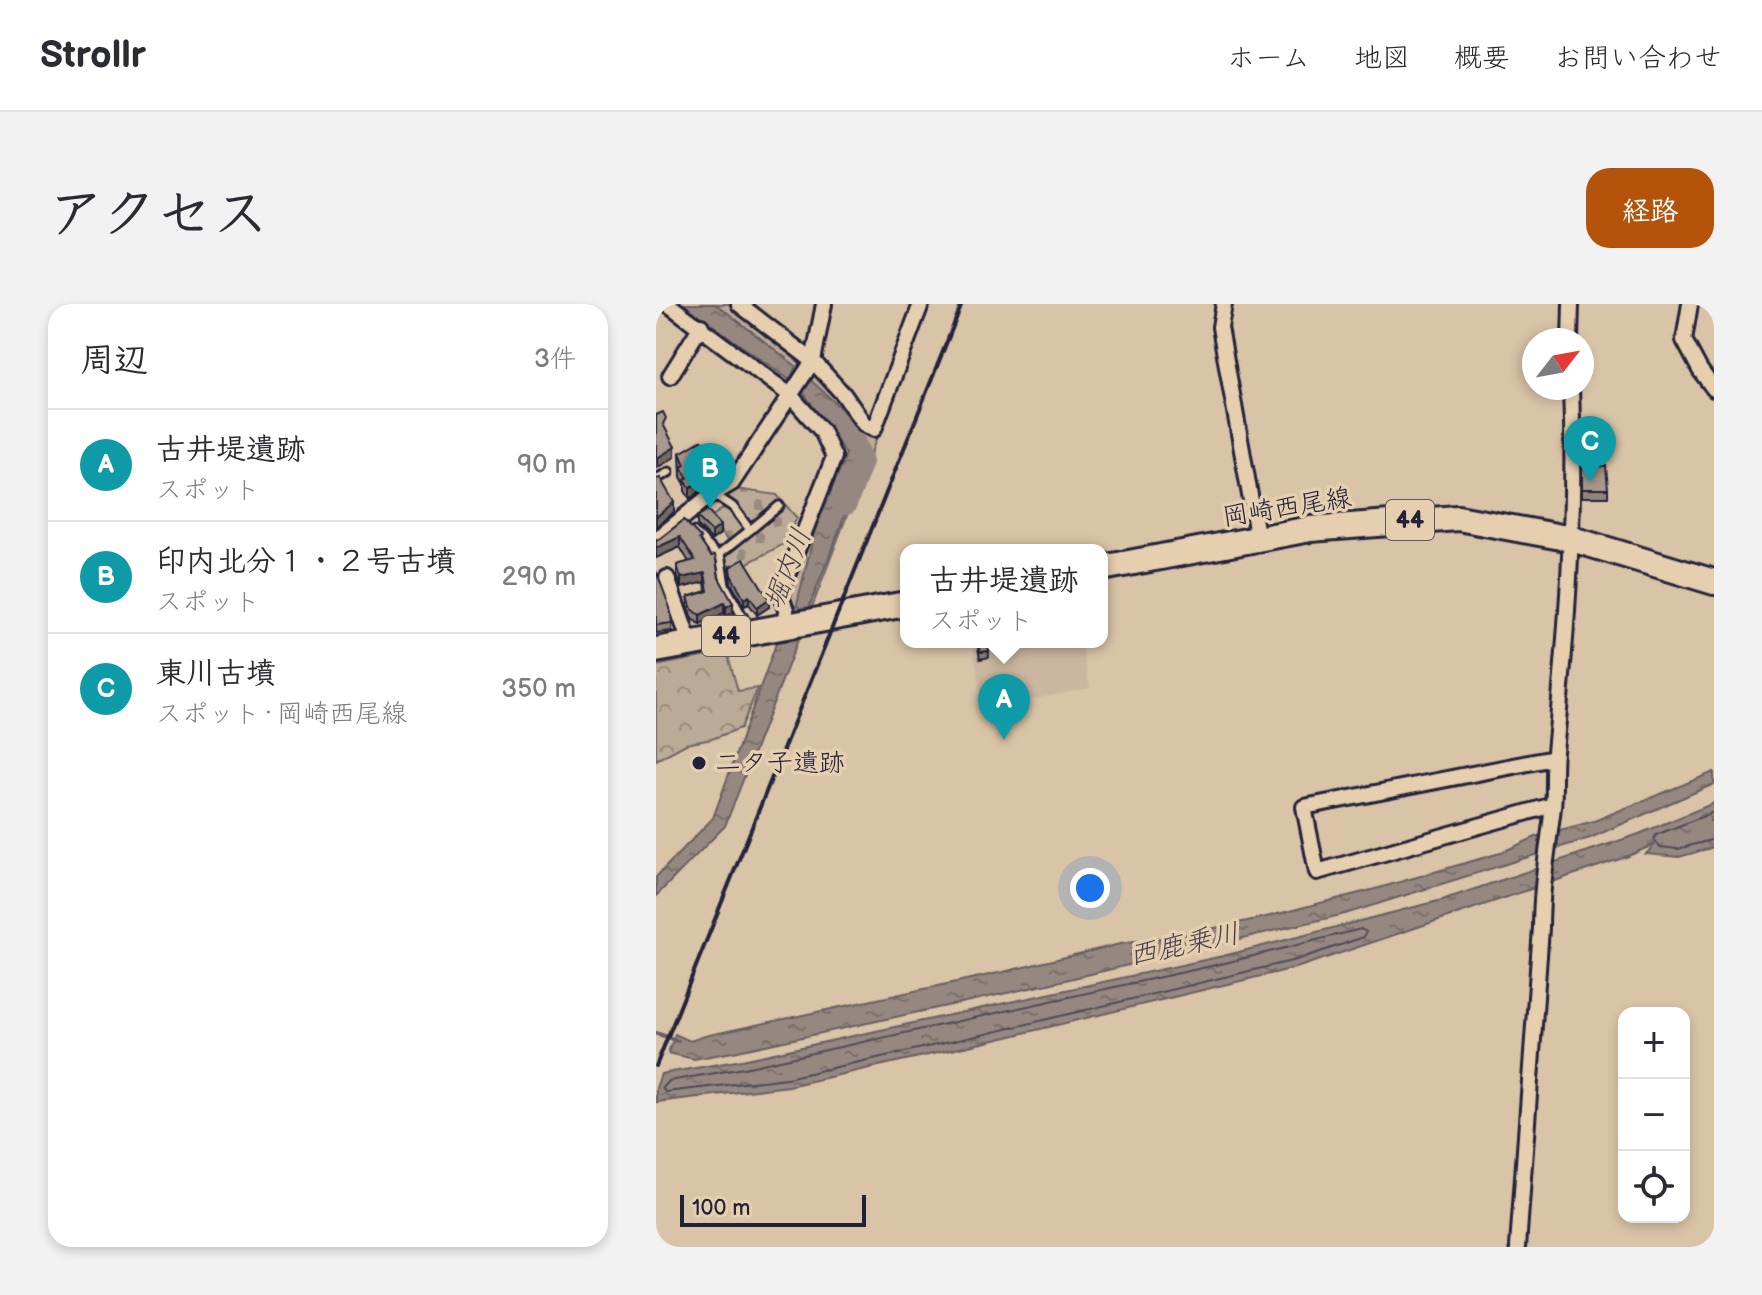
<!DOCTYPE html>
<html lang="ja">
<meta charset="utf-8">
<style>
body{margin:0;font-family:"Balsamiq Sans","Klee One",sans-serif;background:#f2f2f3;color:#2b2b33}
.controls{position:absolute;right:24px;bottom:24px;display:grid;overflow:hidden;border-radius:16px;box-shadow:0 4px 12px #0003}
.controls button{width:72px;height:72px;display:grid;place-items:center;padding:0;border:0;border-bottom:2px solid #e1e1e2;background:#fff;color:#2b2b33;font:40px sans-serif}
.compass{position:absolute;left:866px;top:24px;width:72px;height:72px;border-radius:50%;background:#fff;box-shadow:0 4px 12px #0003;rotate:59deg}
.scale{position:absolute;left:24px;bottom:20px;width:186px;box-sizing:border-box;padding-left:8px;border:4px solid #22223b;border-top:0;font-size:22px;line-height:28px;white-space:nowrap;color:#22223b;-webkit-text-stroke:6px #e6cfaf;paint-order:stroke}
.you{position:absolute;left:434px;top:584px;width:28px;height:28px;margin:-20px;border:6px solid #fff;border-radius:50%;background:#1a73e8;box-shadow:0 0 0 12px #1a73e833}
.badge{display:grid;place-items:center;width:52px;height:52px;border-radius:50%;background:#b45309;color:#fff;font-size:26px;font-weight:700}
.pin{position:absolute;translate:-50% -66px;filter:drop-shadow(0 2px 4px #0008)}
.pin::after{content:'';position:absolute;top:42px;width:28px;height:24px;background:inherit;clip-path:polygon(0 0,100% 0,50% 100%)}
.popup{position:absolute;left:244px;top:240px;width:208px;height:104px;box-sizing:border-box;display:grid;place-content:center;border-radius:16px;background:#fff;filter:drop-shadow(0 2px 6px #0005);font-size:26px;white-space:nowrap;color:#7c7c81}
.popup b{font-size:30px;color:#2b2b33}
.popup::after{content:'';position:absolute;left:50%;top:100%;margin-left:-16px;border:16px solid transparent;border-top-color:#fff}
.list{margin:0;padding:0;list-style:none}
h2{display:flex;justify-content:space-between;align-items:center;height:104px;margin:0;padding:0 32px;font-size:34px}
h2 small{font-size:26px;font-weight:400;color:#7c7c81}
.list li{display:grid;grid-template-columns:52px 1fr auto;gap:24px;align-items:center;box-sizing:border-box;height:112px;padding:0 32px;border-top:2px solid #e1e1e2}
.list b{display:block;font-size:30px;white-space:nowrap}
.list p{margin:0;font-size:26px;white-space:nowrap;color:#7c7c81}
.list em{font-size:26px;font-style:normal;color:#7c7c81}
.icon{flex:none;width:44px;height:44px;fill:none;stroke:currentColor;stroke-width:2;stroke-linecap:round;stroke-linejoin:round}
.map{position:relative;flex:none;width:1058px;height:943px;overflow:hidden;border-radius:24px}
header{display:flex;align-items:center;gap:48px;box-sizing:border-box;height:112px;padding:0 40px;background:#fff;border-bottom:2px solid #e1e1e2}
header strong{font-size:38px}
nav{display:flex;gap:44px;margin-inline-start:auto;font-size:28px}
.intro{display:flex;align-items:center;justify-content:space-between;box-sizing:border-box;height:192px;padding:0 48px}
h1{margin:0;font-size:56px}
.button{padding:20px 36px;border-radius:24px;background:#b45309;color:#fff;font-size:28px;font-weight:700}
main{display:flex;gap:48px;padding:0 48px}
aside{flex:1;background:#fff;border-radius:24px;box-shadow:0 4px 12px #0003}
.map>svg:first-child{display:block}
.built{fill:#cbb7a0}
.grass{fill:url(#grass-tufts);stroke:#6e6668;stroke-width:2}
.forest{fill:url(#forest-crowns);stroke:#6e6668;stroke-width:2}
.cemetery{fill:url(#cemetery-stones);stroke:#6e6668;stroke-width:2}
.water{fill:url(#water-ripples);stroke:#685f64;stroke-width:2}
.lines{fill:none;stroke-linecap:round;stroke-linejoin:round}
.shore{stroke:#504b57;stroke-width:2}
.stream{stroke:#685f64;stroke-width:4}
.river{stroke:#968880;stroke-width:22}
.service-casing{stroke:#22223b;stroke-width:13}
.minor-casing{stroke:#22223b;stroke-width:20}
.primary-casing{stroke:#22223b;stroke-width:30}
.service{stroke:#e6cfaf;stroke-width:7}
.minor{stroke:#e6cfaf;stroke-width:14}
.primary{stroke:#e6cfaf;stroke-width:24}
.rail{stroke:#22223b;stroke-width:4}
.wall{fill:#918478;stroke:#22223b;stroke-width:2}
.shaded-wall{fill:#766b62;stroke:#22223b;stroke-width:2}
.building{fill:#a9998c;stroke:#22223b;stroke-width:2}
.poi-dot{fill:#22223b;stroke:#e6cfaf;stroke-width:3}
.labels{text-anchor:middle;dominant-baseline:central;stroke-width:7;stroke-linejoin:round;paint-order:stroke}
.shield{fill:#e6cfaf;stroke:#5d565e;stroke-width:2}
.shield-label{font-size:24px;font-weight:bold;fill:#22223b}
.street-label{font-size:26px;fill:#22223b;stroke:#e6cfaf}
.poi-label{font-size:26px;fill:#22223b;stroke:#e6cfaf;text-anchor:start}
.water-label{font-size:28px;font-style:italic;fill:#454150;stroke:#e6cfaf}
</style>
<header>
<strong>Strollr</strong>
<nav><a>ホーム</a><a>地図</a><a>概要</a><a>お問い合わせ</a></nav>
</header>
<div class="intro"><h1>アクセス</h1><a class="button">経路</a></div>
<main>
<aside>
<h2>周辺<small>3件</small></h2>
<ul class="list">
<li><span class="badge" style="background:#0f9aa8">A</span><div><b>古井堤遺跡</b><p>スポット</p></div><em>90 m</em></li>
<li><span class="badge" style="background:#0f9aa8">B</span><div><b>印内北分１・２号古墳</b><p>スポット</p></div><em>290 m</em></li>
<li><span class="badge" style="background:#0f9aa8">C</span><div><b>東川古墳</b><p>スポット · 岡崎西尾線</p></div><em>350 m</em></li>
</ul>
</aside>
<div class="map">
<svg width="1058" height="943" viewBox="0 0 1058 943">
<defs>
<pattern id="grass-tufts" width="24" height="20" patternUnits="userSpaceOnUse" patternTransform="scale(2)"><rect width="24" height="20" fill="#bbaa96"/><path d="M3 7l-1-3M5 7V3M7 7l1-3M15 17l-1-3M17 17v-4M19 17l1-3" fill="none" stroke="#988a7c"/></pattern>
<pattern id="forest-crowns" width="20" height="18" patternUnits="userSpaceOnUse" patternTransform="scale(2)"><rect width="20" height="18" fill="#bbaa96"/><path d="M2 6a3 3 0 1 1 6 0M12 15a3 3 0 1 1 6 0" fill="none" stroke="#988a7c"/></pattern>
<pattern id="cemetery-stones" width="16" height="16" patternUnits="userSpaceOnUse" patternTransform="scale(2)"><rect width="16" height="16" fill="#bbaa96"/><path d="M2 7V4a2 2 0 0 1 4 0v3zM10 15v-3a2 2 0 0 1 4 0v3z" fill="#988a7c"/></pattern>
<pattern id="water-ripples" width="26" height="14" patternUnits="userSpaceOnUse" patternTransform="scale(2)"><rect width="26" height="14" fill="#968880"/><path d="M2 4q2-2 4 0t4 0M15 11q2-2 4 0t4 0" fill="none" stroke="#7a6f6a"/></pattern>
</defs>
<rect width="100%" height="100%" fill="#dac4a8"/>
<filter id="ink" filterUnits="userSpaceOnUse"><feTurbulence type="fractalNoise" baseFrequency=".0125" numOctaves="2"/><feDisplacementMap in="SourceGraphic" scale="16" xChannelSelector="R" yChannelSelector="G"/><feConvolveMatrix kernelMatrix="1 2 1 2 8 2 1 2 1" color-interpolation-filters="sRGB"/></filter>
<g filter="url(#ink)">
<path class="built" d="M316,338H425L434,384L328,405Z"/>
<path class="grass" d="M20,0H75L145,56L189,102L205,126L221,133L156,303L133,305L138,271L176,134Z"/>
<path class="forest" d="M71,348L82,387L102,384L85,424L56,435L30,440L0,456V362Z"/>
<path class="cemetery" d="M73,184L121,191L141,214L126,241L71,270L68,251L76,244L55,213L69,203L54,195Z"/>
<g class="water">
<path d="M26,0H59L68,6L140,62L134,76Z"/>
<path d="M152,74C172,92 205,118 207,147C207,154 203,164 201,171C189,217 169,261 152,306L139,308L159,226L190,150L145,85Z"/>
<path d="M142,336L69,522L0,592V573L57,514L121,337Z"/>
<path d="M1058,468V480L934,534L689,610L388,681L77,748L38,755L12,749L19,730L34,737L49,732L347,668L464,640L531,630L610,613L723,584L844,549L882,532L938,517Z"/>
<path d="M1058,499V515L1053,517H1058V543L1023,553L990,550L999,540L970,553L643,663L326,739L133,782L0,798V784L5,770L86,756L567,652L786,596L983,530Z"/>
</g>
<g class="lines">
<g class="shore">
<path d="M1058,508L1000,531L998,535L1004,543L1022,545L1058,535"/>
<path d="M705,625L710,628L708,633L640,656L325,731L131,774L10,788L6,785L13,777L88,764L569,659Z"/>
</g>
<path class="stream" d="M0,729L22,737"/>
<path class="river" d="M190,200L206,158L194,127"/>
<g class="service-casing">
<g id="service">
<path d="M0,175L13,168"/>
<path d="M59,191L77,203L94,226L64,250L69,281L90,319L91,326"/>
<path d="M94,226L123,202"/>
<path d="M38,228L61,251L64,250"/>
<path d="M343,338H353"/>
</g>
</g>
<g class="minor-casing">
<g id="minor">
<path d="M12,0L134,91L166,127L178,153L124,289L130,306L129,322"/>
<path d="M83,0L157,57L188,91L208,120L218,125L265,0"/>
<path d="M568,0L564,23L602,236"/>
<path d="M1034,0L1028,36L1044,66L1058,85"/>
<path d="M914,36L915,0"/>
<path d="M14,72L45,22"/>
<path d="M0,236L51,194L76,179L157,57L168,0"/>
<path d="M11,274L34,339"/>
<path d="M897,501L661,568L648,503L898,454"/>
<path d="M862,943L885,624C885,583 892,544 897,503C899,485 897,466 899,448C911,327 920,206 915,84"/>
</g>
</g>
<g class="primary-casing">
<g id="primary">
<path d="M446,264L654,225L802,214L916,235L1058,278"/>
<path d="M0,346L250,300"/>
</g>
</g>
<use href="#service" class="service"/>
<use href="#minor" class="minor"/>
<use href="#primary" class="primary"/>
<path class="rail" d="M0,762L306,0"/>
</g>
<g class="wall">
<path d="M24,149L67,170L34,195L29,187V180L25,173Z"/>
<path d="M926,161L952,185V193H926Z"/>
<path d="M41,213L64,230L56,236L41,221Z"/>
<path d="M28,216L45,238L63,274L77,309L70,312L68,309L44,320L36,315L32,302V293L50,287L49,278L25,284L21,271V261L33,258L24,243L0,254V235L2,236Z"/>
<path d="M74,263L113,303L101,311L93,300L88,302L75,279Z"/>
<path d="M0,270L16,319V327L0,329Z"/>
<path d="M321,338H332L333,353L324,355Z"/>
</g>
<g class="shaded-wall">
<path d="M19,143V153L1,164V154Z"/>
<path d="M67,159V170L34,195V184Z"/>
<path d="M18,198V208L0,223V213Z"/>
<path d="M64,222V230L56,236V228Z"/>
<path d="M24,233V243L0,254V244Z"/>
<path d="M49,269V278L25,284V274Z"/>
<path d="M93,292V300L88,302V295Z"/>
<path d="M113,295V303L101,311V303Z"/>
<path d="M68,299V309L44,320V311Z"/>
<path d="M77,299V309L70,312V303Z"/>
</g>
<g class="building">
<path d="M7,108L10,114L7,120L19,143L1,154L0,152V111Z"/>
<path d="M46,136L51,144L57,141L67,159L34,184L29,176L32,174L25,163L29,161L24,149Z"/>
<path d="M926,161L950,162L952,185H926Z"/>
<path d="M4,174L18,198L0,213V175Z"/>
<path d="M52,206L64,222L56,228L41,213Z"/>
<path d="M28,216L45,234L43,235L55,252L59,251L63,274L77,299L70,303L68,299L44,311L36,305L32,293L52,287L49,269L25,274L21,261L39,256L24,233L0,244V235L2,236Z"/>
<path d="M88,255L113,295L101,303L93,292L88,295L75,271L74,263Z"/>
<path d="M1,269L14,304L16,319L0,321V270Z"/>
<path d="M322,338H332L333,347L324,348Z"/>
</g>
</g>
<circle class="poi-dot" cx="43" cy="459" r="8"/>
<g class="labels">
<g class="shield">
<rect x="730" y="196" width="48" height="40" rx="6"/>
<rect x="46" y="312" width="48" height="40" rx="6"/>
</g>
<g class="shield-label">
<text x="754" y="216">44</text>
<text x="70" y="332">44</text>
</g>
<g class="street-label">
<text transform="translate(631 204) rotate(-9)">岡崎西尾線</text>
</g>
<g class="poi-label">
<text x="59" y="459">二タ子遺跡</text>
</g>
<g class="water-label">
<text transform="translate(132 265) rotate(-69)">堀内川</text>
<text transform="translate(528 641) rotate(-12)">西鹿乗川</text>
</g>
</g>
</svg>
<div class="controls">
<button>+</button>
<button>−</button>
<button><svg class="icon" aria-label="locate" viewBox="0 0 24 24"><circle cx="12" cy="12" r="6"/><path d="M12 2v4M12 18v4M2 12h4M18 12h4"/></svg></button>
</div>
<svg class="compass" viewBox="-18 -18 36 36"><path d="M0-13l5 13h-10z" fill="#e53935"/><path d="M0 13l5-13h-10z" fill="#7c7c81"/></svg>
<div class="scale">100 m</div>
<div class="you"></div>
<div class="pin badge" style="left:348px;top:436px;background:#0f9aa8">A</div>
<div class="popup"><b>古井堤遺跡</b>スポット</div>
<div class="pin badge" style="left:54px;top:205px;background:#0f9aa8">B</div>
<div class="pin badge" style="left:934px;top:178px;background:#0f9aa8">C</div>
</div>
</main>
